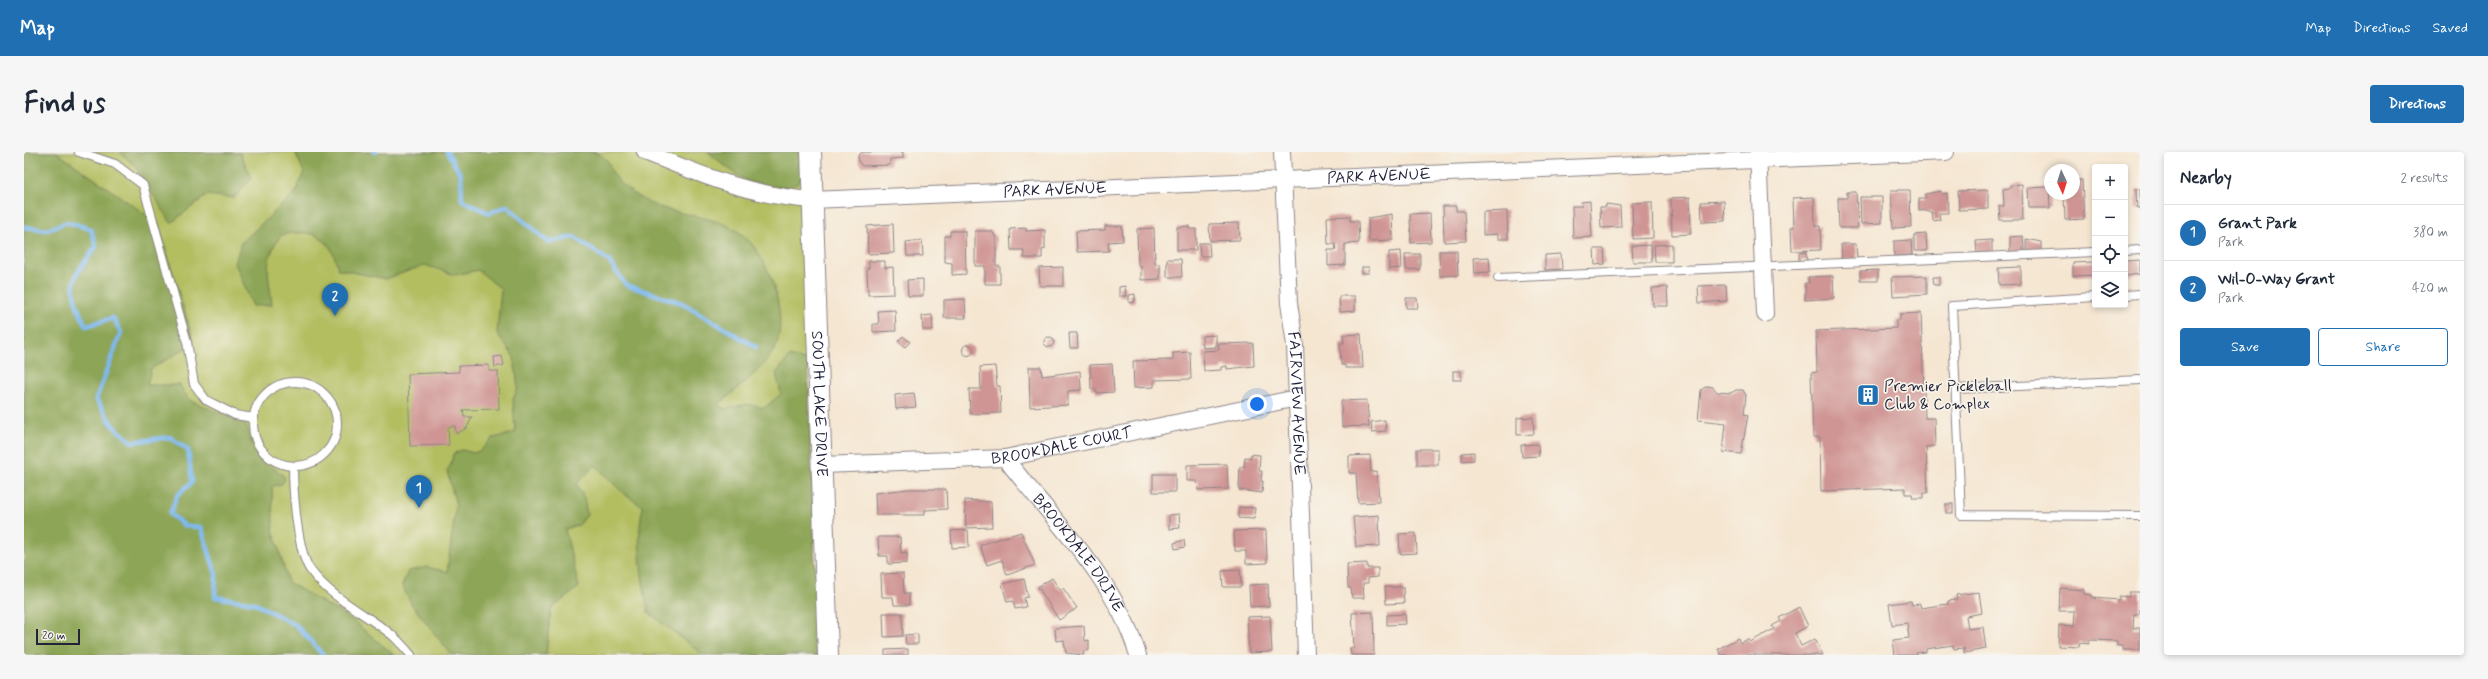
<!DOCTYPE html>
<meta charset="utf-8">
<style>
body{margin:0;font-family:Mynerve,sans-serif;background:#f6f6f7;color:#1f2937}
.controls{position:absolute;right:12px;top:12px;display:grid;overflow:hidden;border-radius:4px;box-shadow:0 2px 6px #0003}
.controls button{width:36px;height:36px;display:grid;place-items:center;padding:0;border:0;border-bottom:1px solid #e0e1e3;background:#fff;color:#1f2937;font:20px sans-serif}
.compass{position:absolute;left:2020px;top:12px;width:36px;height:36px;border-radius:50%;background:#fff;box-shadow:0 2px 6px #0003;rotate:176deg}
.scale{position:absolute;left:12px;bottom:10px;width:44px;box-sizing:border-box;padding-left:4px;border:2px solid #22223b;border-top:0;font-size:11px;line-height:14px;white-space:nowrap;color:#22223b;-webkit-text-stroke:3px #f7f3e8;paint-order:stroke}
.you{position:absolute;left:1233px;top:252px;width:14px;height:14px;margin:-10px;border:3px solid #fff;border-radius:50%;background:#1a73e8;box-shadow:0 0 0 6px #1a73e833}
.badge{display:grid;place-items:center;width:26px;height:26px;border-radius:50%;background:#1f6fb2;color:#fff;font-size:13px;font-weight:700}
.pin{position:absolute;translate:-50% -33px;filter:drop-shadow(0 1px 2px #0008)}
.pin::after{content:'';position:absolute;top:21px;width:14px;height:12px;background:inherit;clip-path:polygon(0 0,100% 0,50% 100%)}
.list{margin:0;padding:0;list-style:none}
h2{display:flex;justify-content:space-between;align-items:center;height:52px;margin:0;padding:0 16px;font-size:17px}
h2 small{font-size:13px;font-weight:400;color:#747a83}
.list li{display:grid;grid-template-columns:26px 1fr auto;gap:12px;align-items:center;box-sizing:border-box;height:56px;padding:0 16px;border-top:1px solid #e0e1e3}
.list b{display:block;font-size:15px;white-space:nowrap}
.list p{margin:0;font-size:13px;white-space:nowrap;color:#747a83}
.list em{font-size:13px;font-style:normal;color:#747a83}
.actions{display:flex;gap:8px;padding:12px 16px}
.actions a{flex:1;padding:9px 0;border:1px solid #1f6fb2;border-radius:4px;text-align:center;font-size:14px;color:#1f6fb2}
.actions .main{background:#1f6fb2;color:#fff}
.icon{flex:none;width:22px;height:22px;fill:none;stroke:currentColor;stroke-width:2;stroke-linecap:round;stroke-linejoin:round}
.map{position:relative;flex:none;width:2116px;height:503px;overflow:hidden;border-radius:4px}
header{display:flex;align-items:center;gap:24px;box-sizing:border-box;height:56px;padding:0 20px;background:#1f6fb2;color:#fff}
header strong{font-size:19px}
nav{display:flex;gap:22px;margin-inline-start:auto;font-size:14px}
.intro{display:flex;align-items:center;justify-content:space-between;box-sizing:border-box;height:96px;padding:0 24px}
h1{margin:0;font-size:28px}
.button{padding:10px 18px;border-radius:4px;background:#1f6fb2;color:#fff;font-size:14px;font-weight:700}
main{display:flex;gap:24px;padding:0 24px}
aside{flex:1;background:#fff;border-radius:4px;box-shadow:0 2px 6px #0003}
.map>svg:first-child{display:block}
.green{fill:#b2be60;stroke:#6a704e}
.forest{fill:#8da556;stroke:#586448}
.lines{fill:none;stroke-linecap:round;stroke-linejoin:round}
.stream{stroke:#7fbaf1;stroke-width:4.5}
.building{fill:#cf9594}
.service-casing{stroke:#8c8486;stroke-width:10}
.minor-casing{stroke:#8c8486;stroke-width:18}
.tertiary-casing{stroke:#8c8486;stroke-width:22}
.service{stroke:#fff;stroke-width:8}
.minor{stroke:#fff;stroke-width:16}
.tertiary{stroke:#fff;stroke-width:20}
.labels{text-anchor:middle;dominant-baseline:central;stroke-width:3.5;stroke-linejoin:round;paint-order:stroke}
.street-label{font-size:16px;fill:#22223b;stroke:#f7f3e8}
.poi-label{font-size:16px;fill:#22223b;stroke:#f7f3e8;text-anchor:start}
</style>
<header>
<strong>Map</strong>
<nav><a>Map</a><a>Directions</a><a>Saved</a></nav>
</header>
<div class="intro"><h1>Find us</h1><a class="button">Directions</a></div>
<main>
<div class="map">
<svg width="2116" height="503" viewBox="0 0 2116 503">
<rect width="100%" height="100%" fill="#f7f3e8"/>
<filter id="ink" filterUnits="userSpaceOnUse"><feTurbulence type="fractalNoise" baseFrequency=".025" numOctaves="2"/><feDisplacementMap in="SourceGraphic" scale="8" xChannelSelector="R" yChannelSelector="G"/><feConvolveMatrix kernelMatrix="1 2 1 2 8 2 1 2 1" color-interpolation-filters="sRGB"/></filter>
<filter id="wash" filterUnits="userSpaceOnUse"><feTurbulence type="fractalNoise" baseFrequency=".012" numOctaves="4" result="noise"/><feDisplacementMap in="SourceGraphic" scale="16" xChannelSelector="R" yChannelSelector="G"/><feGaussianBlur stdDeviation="0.9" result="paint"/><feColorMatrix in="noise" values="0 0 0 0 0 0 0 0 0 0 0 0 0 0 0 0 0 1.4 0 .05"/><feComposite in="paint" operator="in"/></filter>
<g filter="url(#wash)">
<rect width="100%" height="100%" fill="#f5e6d2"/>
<path class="green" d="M0,0H777L794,503H0Z"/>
<g class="forest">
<path d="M0,0H32L134,71L170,191L127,217L123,233H156L165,248L221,272C228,282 226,296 235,306C242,314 258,318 261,327L257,333L248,334L249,377L264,430L327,467L370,503H0Z"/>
<path d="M96,0L216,1L228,26L210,46L183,43L147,71L111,14Z"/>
<path d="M271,0H569C573,2 579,4 582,7C585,10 586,15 587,18C594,30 606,40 618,47C648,65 687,61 715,80C744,100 767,165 750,198C738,219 712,237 694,253L701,257L723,252L740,256L757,242L752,221L766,204L784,209L794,503H679L624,460C618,423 611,391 619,355L599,341L571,313L553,332L560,346L563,363L555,373L541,377L555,435L527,457L522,503H428L388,453L378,434L384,419L403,415L423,420L432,353L423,319L427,312L429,302L438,298L450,301L457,298L469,286L491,281L489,247L494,236L490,205L473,181L477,137L454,118L431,123L401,113L362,127L314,117C307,84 290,76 257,83C238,110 245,122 248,153L229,154L211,111L217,91L272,40L280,20Z"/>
<path d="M684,0H777C777,7 780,18 778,25C774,42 735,33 724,29C710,23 696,9 684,0Z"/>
</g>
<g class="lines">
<g class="stream">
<path d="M350,0H352"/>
<path d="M423,0L437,23L438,48L465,61L483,54L524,90L550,85L585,109L602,133L658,151L732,195"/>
<path d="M0,75L23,78L43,70L67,77L72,95C45,129 43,134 62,174L89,166L97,180L72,247L89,274L108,290L146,285L164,298L168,330L153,344L146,362L161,374L177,375L192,422L191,445L230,451L272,473L299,503"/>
</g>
</g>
<g id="blocks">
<g class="building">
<path d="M838,0H879V6L866,7V13L838,14L835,10L834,4Z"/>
<path d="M2050,28H2058L2060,67L2041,68L2040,42H2050Z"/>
<path d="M1998,32L1999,68H1976L1975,54H1980L1979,37L1987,36V33Z"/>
<path d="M2025,35L2026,56H2005L2004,36Z"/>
<path d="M2112,37H2116V56H2113Z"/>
<path d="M1867,38H1886L1887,75L1869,76Z"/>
<path d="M1964,38V57L1935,58L1934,39Z"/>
<path d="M1917,39L1918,42L1923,41L1924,61H1915L1916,68L1909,69L1908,60L1895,58V47H1901V42Z"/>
<path d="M1823,40H1832L1834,76H1815L1814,46H1823Z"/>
<path d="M1666,45L1667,82L1648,83L1647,46Z"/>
<path d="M1790,45L1791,74H1796L1797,98L1768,99L1767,75H1770L1769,46Z"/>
<path d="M1836,45H1858V71L1837,72Z"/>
<path d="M1566,49L1568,85L1549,86L1548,54H1558L1557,50Z"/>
<path d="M1700,49L1701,69L1678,70L1677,50Z"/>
<path d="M1628,50L1629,86L1609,87L1608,51Z"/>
<path d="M1582,52L1596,54L1597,75L1577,76L1576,55H1582Z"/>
<path d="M1419,54H1432V59H1440L1442,89L1420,90Z"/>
<path d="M1483,59L1484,87H1474V82L1459,83V60Z"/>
<path d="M1406,61L1407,90L1387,91L1386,62Z"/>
<path d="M1368,62L1369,88L1345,89L1344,66Z"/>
<path d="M1326,64V69H1334L1335,91L1321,92V113L1304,114V98H1312L1311,92H1304L1303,65Z"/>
<path d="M1215,71L1216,88L1186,89L1185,72Z"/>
<path d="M869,72L870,101L844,102L843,74Z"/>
<path d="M1081,74H1098L1099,89L1084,90L1085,99L1053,100L1052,79L1081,78Z"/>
<path d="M1165,74V77H1172V98H1153V75Z"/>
<path d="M1002,76V79L1021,78V97L1018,98V106H1000V98H987L986,77Z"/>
<path d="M1130,76L1131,112H1136V127L1117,128V114H1114L1113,77Z"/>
<path d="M926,79H941L942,122L928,123V111L921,110V84H926Z"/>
<path d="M951,79H968L972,86V114H976V132H961V114H951Z"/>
<path d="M1902,82L1903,99H1890V83Z"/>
<path d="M1999,84L2000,100L1986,101V85Z"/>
<path d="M2002,87L2017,90V99H2002Z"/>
<path d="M898,88L899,104H883L882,90Z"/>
<path d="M1887,88L1888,103L1870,104V89Z"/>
<path d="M1968,88V101H1953L1952,89Z"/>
<path d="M1175,91H1185L1186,104H1176Z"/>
<path d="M1648,92V110H1631L1630,93Z"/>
<path d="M1817,92H1832L1833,107L1818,108Z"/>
<path d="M1627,93L1628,110H1609L1608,94Z"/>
<path d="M1570,97H1580L1581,112L1571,113Z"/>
<path d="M1377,99L1378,116L1365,117V100Z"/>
<path d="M1415,99H1433L1434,123L1416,124Z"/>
<path d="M1782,100L1783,108L1775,109V101Z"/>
<path d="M1381,102H1396V117L1382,118Z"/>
<path d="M1537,102L1538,117L1521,118V103Z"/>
<path d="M1465,105L1466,120L1450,121L1449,106Z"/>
<path d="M1143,107H1157L1158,125H1143Z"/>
<path d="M2116,108V122L2101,124V109Z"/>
<path d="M845,109H861V116L869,115L870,142L844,143L843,116H845Z"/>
<path d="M2071,110V123L2049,124V111Z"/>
<path d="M1039,115V134H1016L1015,116Z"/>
<rect x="1338" y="115" width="7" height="6"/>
<path d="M1997,115V132L1975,133L1974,116Z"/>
<path d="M1854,118V129H1836V119Z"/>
<path d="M1809,124L1810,146L1781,148V131H1785L1784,125Z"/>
<path d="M1903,124V142L1869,144L1868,125Z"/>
<path d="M1909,125H1915V133H1910Z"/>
<path d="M899,127V144H884L883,128Z"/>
<path d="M1702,133L1703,149L1675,151L1674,134Z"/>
<path d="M1101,134L1102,144H1095V135Z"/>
<path d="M1643,135L1644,154H1629L1628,136Z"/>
<path d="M1111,142V150L1105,151V143Z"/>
<path d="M1315,144H1331V159L1316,160Z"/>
<path d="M1382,146H1393L1394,156H1382Z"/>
<path d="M941,147L942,166H920V148Z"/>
<path d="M871,158L872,179L849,180V172H855L854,159Z"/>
<path d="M1897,161L1901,266H1910L1911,294L1902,295L1904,341H1900V346H1889L1888,342H1881V336L1797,339L1796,285H1789L1787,221L1793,220L1792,179L1872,176V168H1876V162Z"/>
<path d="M908,163L909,178H899L898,164Z"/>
<path d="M1045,181H1053L1054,196H1046Z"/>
<path d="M1337,182L1339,216H1321V213H1317L1316,191H1320L1319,183Z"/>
<path d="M1192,183V195L1179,196L1178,184Z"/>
<path d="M879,184L886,190L881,195L874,189Z"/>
<circle cx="1025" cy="190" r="5"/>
<path d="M1229,191L1230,214L1203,217V214L1197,215V218L1180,219L1179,199L1195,198L1194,192Z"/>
<circle cx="944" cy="198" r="5.5"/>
<path d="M1166,200L1167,227L1130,228V235L1110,236L1109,209L1149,208V201Z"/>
<path d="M478,204L480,213L471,215L470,205Z"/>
<path d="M1088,212L1090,240L1072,241V237H1067L1066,213Z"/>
<path d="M465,213V219H474L475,257L439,258L440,265H448L443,276L432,282L431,274L424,275L425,293L386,294L384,222L435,220V214Z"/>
<path d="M971,214L973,234H976L977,261L946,262L945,237H957L956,215Z"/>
<path d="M1005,215H1017L1018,224L1056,219L1057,238L1044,239V253L1006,255Z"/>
<rect x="1429" y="219" width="8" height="9"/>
<path d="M1683,234L1689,235L1693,240L1707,241L1712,238H1719L1722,243L1720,262L1724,263L1717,302L1699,300L1702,271L1674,268L1677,238Z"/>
<path d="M890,241L892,255L872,257L871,243Z"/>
<path d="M1343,248L1345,274L1318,275L1317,249Z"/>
<path d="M1509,265L1510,282L1493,283V266Z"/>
<path d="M1361,268L1362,279L1348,280L1347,270Z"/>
<path d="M1514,292L1515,304L1498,305L1497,293Z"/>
<rect x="1393" y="297" width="21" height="16"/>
<path d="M1450,300V308L1438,309V301Z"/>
<path d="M1227,302L1236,303L1235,319H1238L1237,329H1239L1238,341L1215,338L1216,315H1220L1221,305L1227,306Z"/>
<path d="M1346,303L1347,320L1353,319L1355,350L1334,351L1332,321H1325V304Z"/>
<path d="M1203,312L1204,337L1174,338L1173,329H1163V313Z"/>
<rect x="1129" y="322" width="22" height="18"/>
<path d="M884,337H922L923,357L901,358V363H852L851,341Z"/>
<path d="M941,348L967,350L968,375L942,376Z"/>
<rect x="1922" y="352" width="7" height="9"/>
<path d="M1215,355L1231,356L1230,367L1214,366Z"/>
<path d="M1155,362L1156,376L1145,377V363Z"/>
<path d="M1355,363L1356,394L1332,395L1329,365Z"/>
<path d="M944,378L945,395L928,396L927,379Z"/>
<path d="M1242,378L1243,411L1222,412V399H1211L1210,379Z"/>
<path d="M997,380L1011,413L983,423L978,408L963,413L956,393Z"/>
<path d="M1392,381L1393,401L1376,402L1375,382Z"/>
<path d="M854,385H876L877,401L883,400V411L864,412V404H855Z"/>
<path d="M1160,388L1161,395L1151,397L1150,391Z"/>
<path d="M1343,411V416H1354V425L1344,426V431H1339L1340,446H1328L1327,436H1324L1323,412Z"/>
<path d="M1216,418L1217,435H1199L1198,419Z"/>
<path d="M879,421L880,441H885V453H870L869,445H858L857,422Z"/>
<path d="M1028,426L1036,438L1039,436L1053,456L1035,468L1014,435Z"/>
<path d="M1000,427L1004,445L1000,446L1002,455L991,457L989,449L983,450L978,432Z"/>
<path d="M1244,432L1245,454L1226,455L1225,433Z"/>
<path d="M1361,435H1379L1380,451L1362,452Z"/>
<path d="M2036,436L2060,438V442L2068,443V446L2095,448V444L2105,445V440H2116V462H2110L2109,476H2116V498H2099V493H2093V489L2065,488V492L2056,491L2055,495L2034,494L2035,473L2050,474L2051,459H2035Z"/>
<path d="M1955,440L1958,461L1942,464L1944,477L1959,475L1962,497L1940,501V496L1930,497L1929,493L1902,497V500L1892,501L1893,503H1871L1869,488L1885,486L1883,471L1868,473L1865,452L1887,449L1888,453L1896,452L1897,456L1924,452V449L1933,448L1932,443Z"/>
<path d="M1775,455L1784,474L1771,481L1777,494L1791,487L1799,503H1697L1694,497L1714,486L1716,491L1724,487L1726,490L1750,477L1748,474L1757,469L1755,466Z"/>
<path d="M1349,460L1350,503H1327L1326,496H1330L1328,461Z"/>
<path d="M859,461H878L879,484L860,485Z"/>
<path d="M1381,462L1382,472L1363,473V463Z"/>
<path d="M1246,464L1248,500L1225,501L1223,465Z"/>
<path d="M1060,474L1061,489L1065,488V498L1059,499L1060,503L1042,501L1040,488L1032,489L1031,476Z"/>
<path d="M894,482V492H882L881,483Z"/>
<path d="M884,497V503H861V498Z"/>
</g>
</g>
</g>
<g filter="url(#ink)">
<use href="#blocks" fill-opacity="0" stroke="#8c8486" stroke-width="1"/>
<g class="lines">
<g class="service-casing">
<g id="service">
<path d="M55,0L91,12L119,33L163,190L170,232L182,248L211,263L230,266"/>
<path d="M2101,99L2116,98"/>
<path d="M1474,126L2071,100"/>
<path d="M2101,143L2116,142"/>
<path d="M2071,145L1928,154L1937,363L2116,364"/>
<circle cx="271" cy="272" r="42"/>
<path d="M1932,237L2116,228"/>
<path d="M269,314C269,338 273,401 287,419C307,446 342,462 368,483C375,489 381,496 387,503"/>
</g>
</g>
<g class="minor-casing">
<g id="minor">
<path id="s1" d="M621,0C677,23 727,44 788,48L1922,0"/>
<path id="s2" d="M1258,0L1265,151L1271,193L1282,503"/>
<path d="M1734,0L1741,162"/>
<path id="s3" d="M981,306C1030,370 1090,424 1114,503"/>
<path id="s4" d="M798,313L981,306L1273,246"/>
</g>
</g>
<g class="tertiary-casing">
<g id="tertiary">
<path id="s5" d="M787,0L804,503"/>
</g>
</g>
<use href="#service" class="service"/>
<use href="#minor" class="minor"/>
<use href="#tertiary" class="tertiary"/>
</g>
</g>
<defs>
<g id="building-square" transform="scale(1.15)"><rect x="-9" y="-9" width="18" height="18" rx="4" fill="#1f6fb2" stroke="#f7f3e8"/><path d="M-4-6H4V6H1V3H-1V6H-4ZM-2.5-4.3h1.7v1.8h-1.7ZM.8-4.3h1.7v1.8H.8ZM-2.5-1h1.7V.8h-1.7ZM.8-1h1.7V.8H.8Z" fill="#fff"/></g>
</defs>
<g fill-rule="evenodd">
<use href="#building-square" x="1844" y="243"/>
</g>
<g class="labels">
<g class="street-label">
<text stroke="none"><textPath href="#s1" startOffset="742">PARK AVENUE</textPath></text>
<text stroke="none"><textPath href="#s1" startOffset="418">PARK AVENUE</textPath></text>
<text stroke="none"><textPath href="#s5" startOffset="252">SOUTH LAKE DRIVE</textPath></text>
<text stroke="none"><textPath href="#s2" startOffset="252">FAIRVIEW AVENUE</textPath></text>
<text stroke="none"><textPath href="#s4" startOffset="241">BROOKDALE COURT</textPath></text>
<text stroke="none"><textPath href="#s3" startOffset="120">BROOKDALE DRIVE</textPath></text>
</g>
<g class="poi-label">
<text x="1860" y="234">Premier Pickleball<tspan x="1860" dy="18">Club &amp; Complex</tspan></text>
</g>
</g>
</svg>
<div class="controls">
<button>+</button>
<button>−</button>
<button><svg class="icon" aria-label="locate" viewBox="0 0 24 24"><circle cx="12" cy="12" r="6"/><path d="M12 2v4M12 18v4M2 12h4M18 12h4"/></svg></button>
<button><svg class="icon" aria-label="layers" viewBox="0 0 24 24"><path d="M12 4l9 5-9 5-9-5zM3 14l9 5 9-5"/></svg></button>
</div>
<svg class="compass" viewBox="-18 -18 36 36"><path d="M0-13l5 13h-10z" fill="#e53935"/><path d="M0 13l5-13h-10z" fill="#747a83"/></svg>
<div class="scale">20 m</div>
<div class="you"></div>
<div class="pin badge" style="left:395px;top:356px">1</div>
<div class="pin badge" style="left:311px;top:164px">2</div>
</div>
<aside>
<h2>Nearby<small>2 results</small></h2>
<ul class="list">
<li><span class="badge">1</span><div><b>Grant Park</b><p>Park</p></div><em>380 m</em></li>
<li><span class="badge">2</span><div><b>Wil-O-Way Grant</b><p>Park</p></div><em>420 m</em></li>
</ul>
<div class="actions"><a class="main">Save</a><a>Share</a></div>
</aside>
</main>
